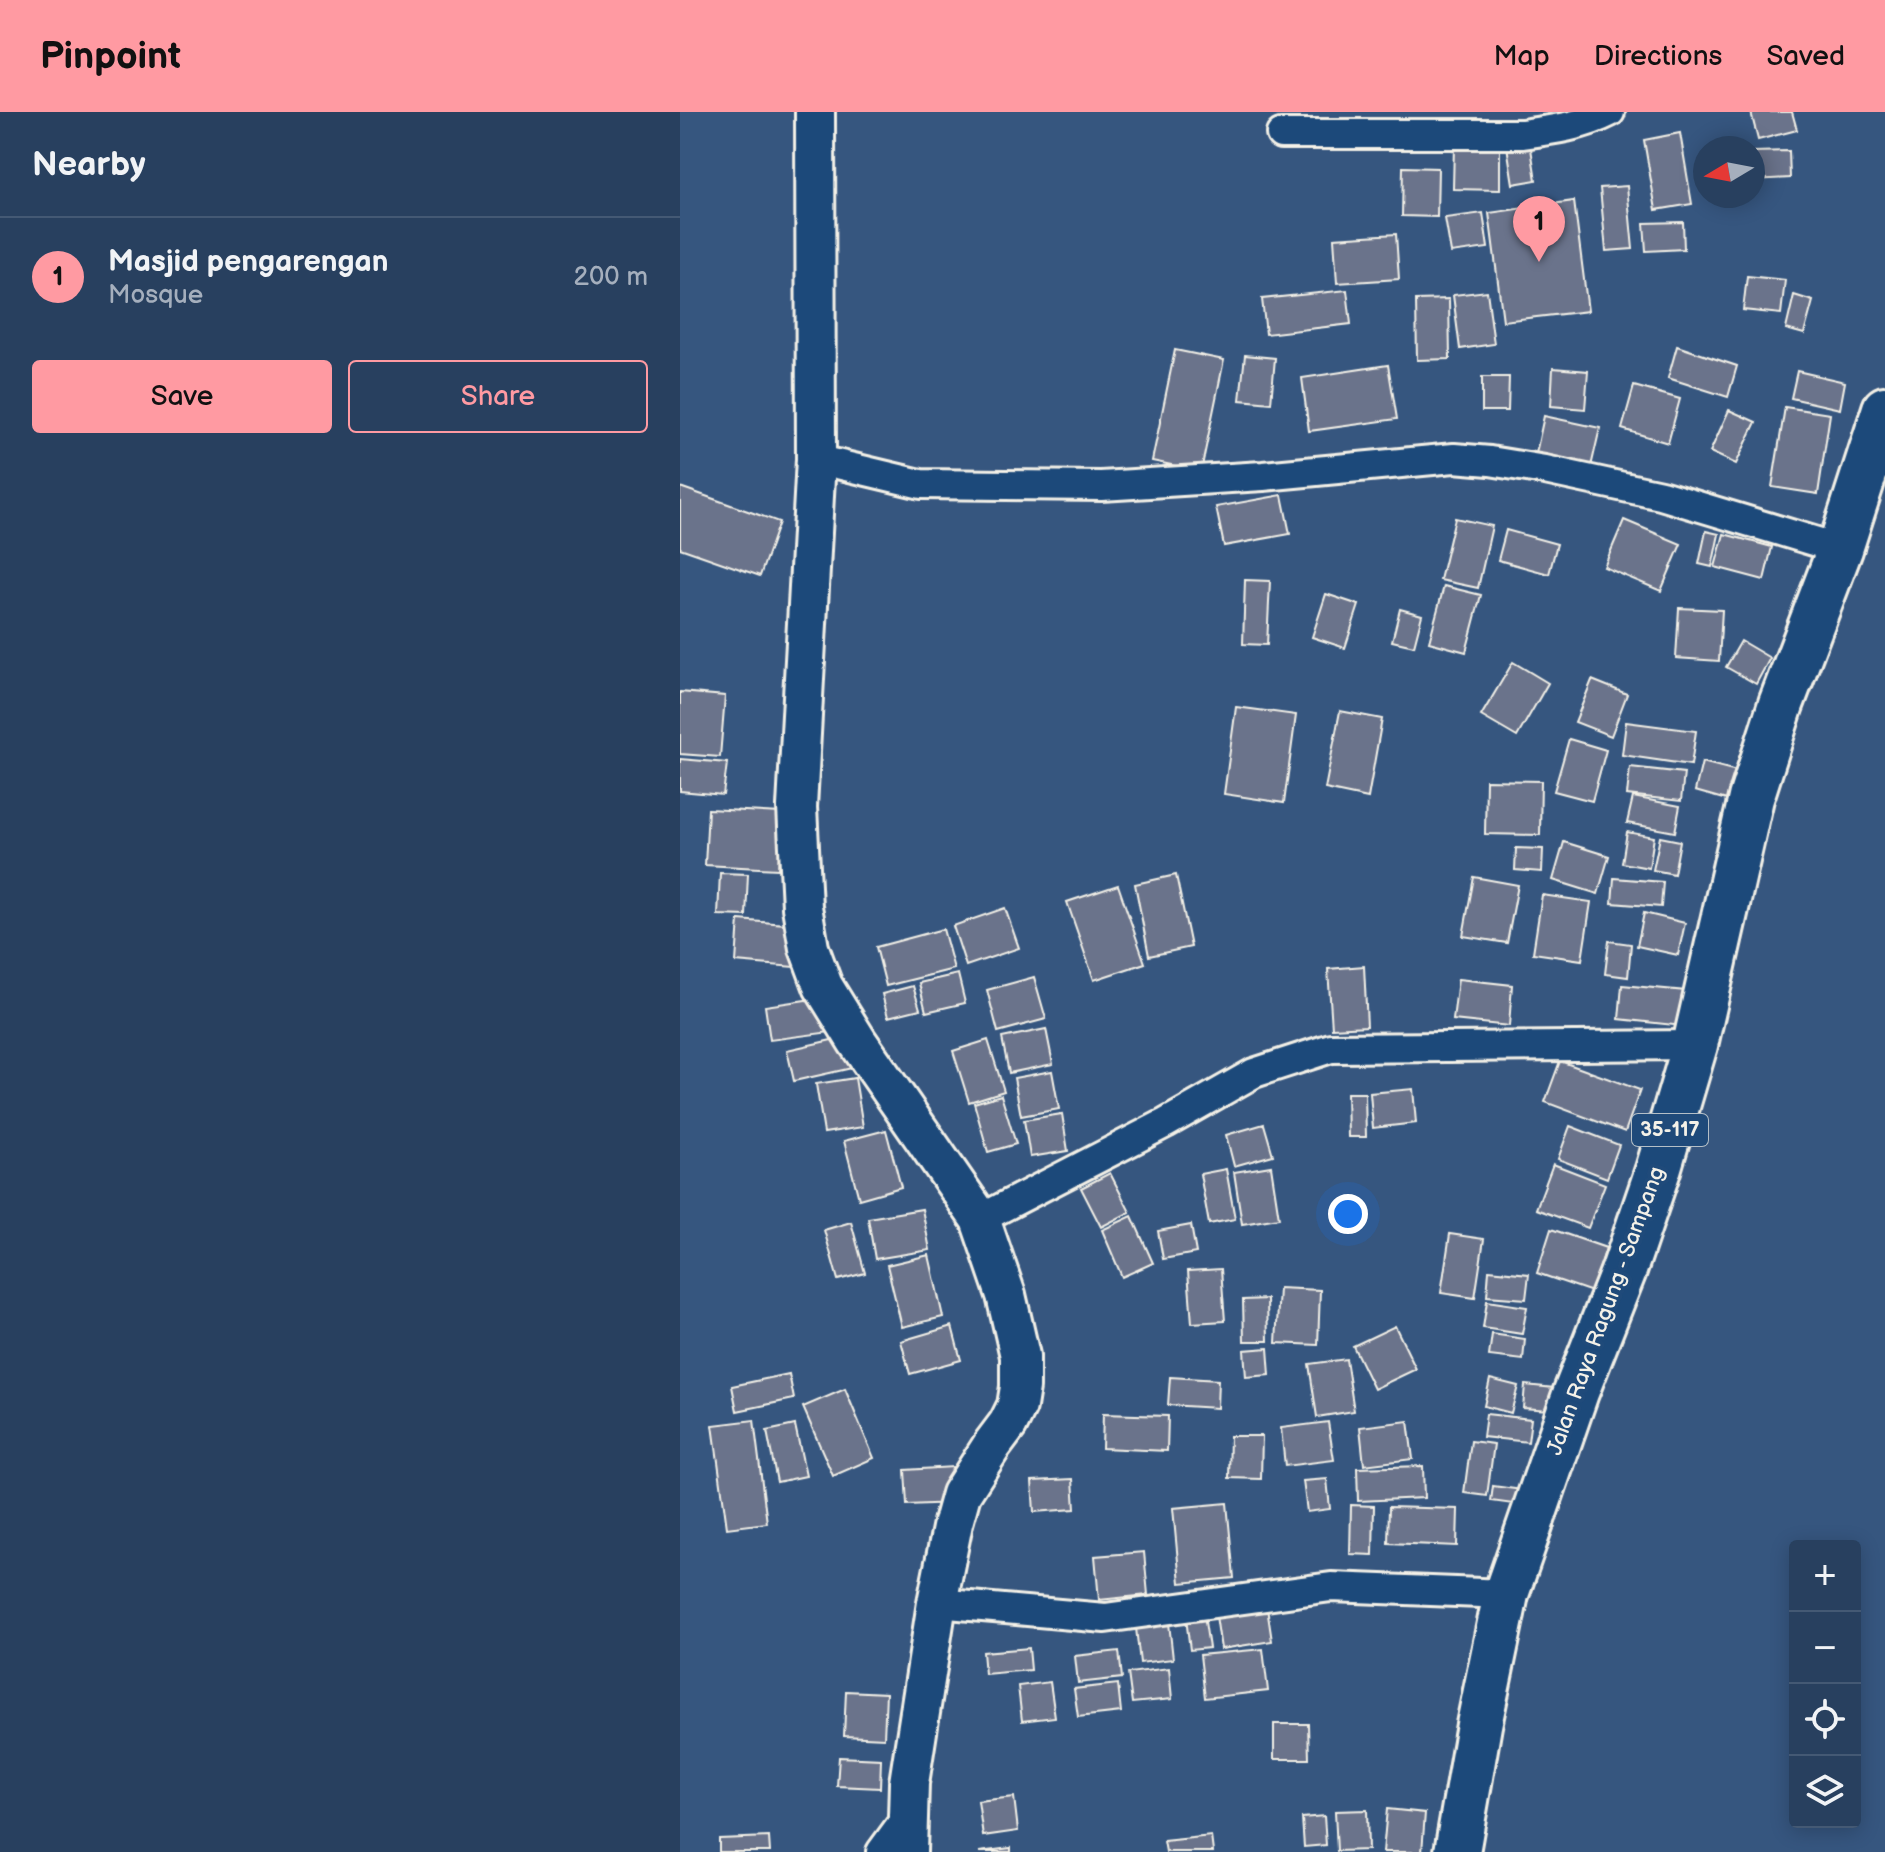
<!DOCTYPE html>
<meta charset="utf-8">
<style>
body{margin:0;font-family:"Balsamiq Sans",sans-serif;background:#344b68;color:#f1f3f6}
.controls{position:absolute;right:24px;bottom:24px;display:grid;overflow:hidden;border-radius:8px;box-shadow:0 4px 20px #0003}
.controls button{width:72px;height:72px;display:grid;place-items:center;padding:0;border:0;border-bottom:2px solid #445974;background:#28405f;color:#f1f3f6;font:40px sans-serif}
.compass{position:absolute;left:1013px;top:24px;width:72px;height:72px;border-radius:50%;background:#28405f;box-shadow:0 4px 20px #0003;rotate:260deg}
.you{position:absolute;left:668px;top:1102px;width:28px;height:28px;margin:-20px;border:6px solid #fff;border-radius:50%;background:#1a73e8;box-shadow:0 0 0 12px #1a73e833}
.badge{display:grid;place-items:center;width:52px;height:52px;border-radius:50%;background:#ff9aa2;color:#111;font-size:26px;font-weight:700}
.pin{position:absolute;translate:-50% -66px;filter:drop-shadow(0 2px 4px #0008)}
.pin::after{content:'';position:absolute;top:42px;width:28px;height:24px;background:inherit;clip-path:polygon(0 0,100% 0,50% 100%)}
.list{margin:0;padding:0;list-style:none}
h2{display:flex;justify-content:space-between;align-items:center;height:104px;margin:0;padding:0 32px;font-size:34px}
h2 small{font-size:26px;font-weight:400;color:#a5afbd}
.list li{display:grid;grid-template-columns:52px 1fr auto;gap:24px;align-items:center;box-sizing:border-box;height:120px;padding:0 32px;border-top:2px solid #445974}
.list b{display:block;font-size:30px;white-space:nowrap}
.list p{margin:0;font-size:26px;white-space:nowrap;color:#a5afbd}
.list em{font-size:26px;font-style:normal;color:#a5afbd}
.actions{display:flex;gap:16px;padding:24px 32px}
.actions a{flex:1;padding:18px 0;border:2px solid #ff9aa2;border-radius:8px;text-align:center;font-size:28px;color:#ff9aa2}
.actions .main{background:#ff9aa2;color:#111}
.icon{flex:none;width:44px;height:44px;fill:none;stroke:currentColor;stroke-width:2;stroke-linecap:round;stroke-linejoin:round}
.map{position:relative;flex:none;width:1205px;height:1740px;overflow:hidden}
header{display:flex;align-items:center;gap:48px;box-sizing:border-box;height:112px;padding:0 40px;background:#ff9aa2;color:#111}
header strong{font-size:38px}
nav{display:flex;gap:44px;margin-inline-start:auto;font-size:28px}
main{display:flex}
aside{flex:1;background:#28405f}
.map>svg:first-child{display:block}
.building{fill:#6b738b;stroke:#f4f1e8;stroke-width:2}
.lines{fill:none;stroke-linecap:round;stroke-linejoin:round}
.street-casing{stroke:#f4f1e8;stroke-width:34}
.secondary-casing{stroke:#f4f1e8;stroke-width:44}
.primary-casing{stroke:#f4f1e8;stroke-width:50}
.street{stroke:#1f4a7a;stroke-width:28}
.secondary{stroke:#1f4a7a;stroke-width:38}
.primary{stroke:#1f4a7a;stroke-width:44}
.labels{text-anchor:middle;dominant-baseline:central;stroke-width:8;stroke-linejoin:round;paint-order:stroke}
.shield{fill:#1f4a7a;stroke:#b4bfc7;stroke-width:2}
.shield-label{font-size:20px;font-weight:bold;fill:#f4f1e8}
.street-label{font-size:22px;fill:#f4f1e8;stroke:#1f4a7a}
</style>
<header>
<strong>Pinpoint</strong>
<nav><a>Map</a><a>Directions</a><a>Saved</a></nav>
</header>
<main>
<aside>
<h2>Nearby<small></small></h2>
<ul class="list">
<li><span class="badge">1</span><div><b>Masjid pengarengan</b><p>Mosque</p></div><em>200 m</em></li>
</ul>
<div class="actions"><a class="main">Save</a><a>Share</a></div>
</aside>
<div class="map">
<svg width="1205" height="1740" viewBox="0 0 1205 1740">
<rect width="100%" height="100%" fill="#36567f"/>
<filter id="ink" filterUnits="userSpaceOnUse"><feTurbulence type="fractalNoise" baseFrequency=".0125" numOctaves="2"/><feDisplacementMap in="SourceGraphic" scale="16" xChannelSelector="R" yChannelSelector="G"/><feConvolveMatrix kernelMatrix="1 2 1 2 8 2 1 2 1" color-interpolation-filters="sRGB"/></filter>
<g filter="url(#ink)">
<g class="building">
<path d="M1071,0H1112L1117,18L1078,28Z"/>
<path d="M1000,21L1012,92L976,98L964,28Z"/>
<path d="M850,30L856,68L833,72L827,34Z"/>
<path d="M774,32L820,34V78L773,77Z"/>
<path d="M1109,39L1110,66L1073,68V40Z"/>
<path d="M723,55L758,56L757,105L722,104Z"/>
<path d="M947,74L953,137L926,139L920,76Z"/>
<path d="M894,89L908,199L823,209L809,101Z"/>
<path d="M803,101L808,136L771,141L765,106Z"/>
<path d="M1003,110L1004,137L966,139L964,111Z"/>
<path d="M716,122L719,167L657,171L654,126Z"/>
<path d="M1067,164L1105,168L1101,202L1063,198Z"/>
<path d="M667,178L671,212L586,222L582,187Z"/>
<path d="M807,179L814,232L780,237L773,183Z"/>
<path d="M1114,183L1133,189L1124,222L1106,217Z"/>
<path d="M769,187L770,247L737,248L736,188Z"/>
<path d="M997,234L1057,254L1048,285L988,266Z"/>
<path d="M495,238L544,248L521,359L472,349Z"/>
<path d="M565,243L595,246L591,291L560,288Z"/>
<path d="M708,253L717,307L629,319L622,266Z"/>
<path d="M873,256L908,259L905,297L871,294Z"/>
<path d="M1117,259L1165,270L1160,297L1111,286Z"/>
<path d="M802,265H829L828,299H802Z"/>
<path d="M954,274L1000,287L988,331L942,317Z"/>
<path d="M1105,295L1150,302L1138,382L1092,375Z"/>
<path d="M1049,298L1076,310L1056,352L1030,340Z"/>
<path d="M864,304L920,316L910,359L855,346Z"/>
<path d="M0,375L99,410L80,464L0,436Z"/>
<path d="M602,383L610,422L544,434L536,395Z"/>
<path d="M775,406L812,414L798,476L760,468Z"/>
<path d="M944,408L1001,432L981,479L924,455Z"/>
<path d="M826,418L877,432L869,462L818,448Z"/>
<path d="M1026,419L1039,422L1032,455L1019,452Z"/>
<path d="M1044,422L1092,435L1084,468L1035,455Z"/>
<path d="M565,468L590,469L587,533L563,532Z"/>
<path d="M764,474L801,483L786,540L749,530Z"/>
<path d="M646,482L679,493L665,536L632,525Z"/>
<path d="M999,496L1042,498L1039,549L996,546Z"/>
<path d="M720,497L742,503L734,534L712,529Z"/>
<path d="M1061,529L1090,546L1076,572L1046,555Z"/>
<path d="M833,550L868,571L837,625L801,604Z"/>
<path d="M912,568L947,582L931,624L895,610Z"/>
<path d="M0,580L45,584L40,645L0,642Z"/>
<path d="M556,595L616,603L604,691L544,682Z"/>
<path d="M660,599L702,607L688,686L645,677Z"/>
<path d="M946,610L1016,619L1011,653L942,643Z"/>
<path d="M889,627L926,638L912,689L874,679Z"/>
<path d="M0,647L47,651L43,683L0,679Z"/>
<path d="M1022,650L1076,664L1068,694L1015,679Z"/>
<path d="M950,655L1004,661L1001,689L947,683Z"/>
<path d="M806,668L861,669L860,723L805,722Z"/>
<path d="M953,685L1000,694L995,720L947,711Z"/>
<path d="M28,697L101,701L98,757L25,753Z"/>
<path d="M947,720L974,725L969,756L942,751Z"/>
<path d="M980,725L1000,729L994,762L973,758Z"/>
<path d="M884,730L929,744L918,782L873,768Z"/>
<path d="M836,736L863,737L862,760L835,758Z"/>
<path d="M40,761L68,762L66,804L38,803Z"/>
<path d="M496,763L511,835L469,844L455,772Z"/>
<path d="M794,765L838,773L827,831L783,824Z"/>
<path d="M934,766L983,770L981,795L932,791Z"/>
<path d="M438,773L465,851L414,868L387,790Z"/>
<path d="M862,783L911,790L902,848L853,841Z"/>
<path d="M325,796L339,836L286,854L273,814Z"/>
<path d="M964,801L1005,811L998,843L957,834Z"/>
<path d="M59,808L117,813L114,855L56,850Z"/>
<path d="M263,817L274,857L206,874L196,835Z"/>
<path d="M929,829L951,832L948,865L925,862Z"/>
<path d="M684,854L687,914L652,916L648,857Z"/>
<path d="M278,862L285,891L246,900L239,871Z"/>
<path d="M354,865L366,907L318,920L307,878Z"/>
<path d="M778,867L832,873L829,914L773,908Z"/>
<path d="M942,873L1006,879L1003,914L939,907Z"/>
<path d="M233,874L240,897L208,905L202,882Z"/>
<path d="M146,885L151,920L90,928L85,894Z"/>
<path d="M366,917L373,952L329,961L322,926Z"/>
<path d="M165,925L172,956L114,969L107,938Z"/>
<path d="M308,928L324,979L289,990L273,939Z"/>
<path d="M880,949L960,978L945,1020L865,990Z"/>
<path d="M372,959L379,997L341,1004L334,966Z"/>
<path d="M175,966L183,1015L144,1021L136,972Z"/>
<path d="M733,977L736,1011L693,1016L690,981Z"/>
<path d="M667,981H685L686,1025H668Z"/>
<path d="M321,983L336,1032L308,1040L294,991Z"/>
<path d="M382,1002L388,1039L350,1045L344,1008Z"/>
<path d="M584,1012L593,1043L554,1054L546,1023Z"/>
<path d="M890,1014L939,1033L927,1066L878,1047Z"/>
<path d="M206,1018L221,1075L179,1087L164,1029Z"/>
<path d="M873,1052L925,1072L908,1116L856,1097Z"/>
<path d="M591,1054L599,1106L562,1112L554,1060Z"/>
<path d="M546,1057L555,1107L529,1112L520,1062Z"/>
<path d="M430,1061L450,1100L421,1115L401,1076Z"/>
<path d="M242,1097L250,1138L195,1147L188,1106Z"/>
<path d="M452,1104L473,1151L442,1165L422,1118Z"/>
<path d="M171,1110L185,1161L158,1168L144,1118Z"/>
<path d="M511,1113L516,1141L483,1147L478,1119Z"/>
<path d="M871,1117L926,1136L912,1180L857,1161Z"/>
<path d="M770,1122L804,1127L795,1186L761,1181Z"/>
<path d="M249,1143L263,1205L222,1215L207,1153Z"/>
<path d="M541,1157L545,1209L512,1211L508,1159Z"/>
<path d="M809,1158L849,1162L846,1187L807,1184Z"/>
<path d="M599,1176L640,1178L638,1233L596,1231Z"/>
<path d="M587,1187L588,1229H564L563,1188Z"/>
<path d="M807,1189L847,1195L842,1222L803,1216Z"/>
<path d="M272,1214L281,1248L230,1262L221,1229Z"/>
<path d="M715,1214L736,1257L694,1277L673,1234Z"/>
<path d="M812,1222L845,1227L843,1248L809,1244Z"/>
<path d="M588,1236L590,1263L566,1265L564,1238Z"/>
<path d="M666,1247L674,1299L637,1305L629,1252Z"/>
<path d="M109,1262L114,1287L57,1299L52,1274Z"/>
<path d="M490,1265L538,1268L537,1296L488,1293Z"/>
<path d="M810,1267L838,1274L831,1301L804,1294Z"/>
<path d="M845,1273L884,1277L882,1299L843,1296Z"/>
<path d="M165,1277L194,1346L153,1364L123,1295Z"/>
<path d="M423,1302L488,1304L487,1339L422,1336Z"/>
<path d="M806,1302L851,1307L848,1330L803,1325Z"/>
<path d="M74,1308L87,1411L47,1416L33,1313Z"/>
<path d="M728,1309L733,1347L684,1353L680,1315Z"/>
<path d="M648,1310L654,1348L605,1354L601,1316Z"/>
<path d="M115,1313L126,1364L97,1370L87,1319Z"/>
<path d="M550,1324H582L581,1367L549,1366Z"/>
<path d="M791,1329L814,1332L807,1384L784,1381Z"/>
<path d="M743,1354L744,1386L678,1389L677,1356Z"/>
<path d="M273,1355L275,1391L227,1393L225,1358Z"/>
<path d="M393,1367L395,1397L354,1400L352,1369Z"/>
<path d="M647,1367L650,1397L627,1400L623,1369Z"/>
<path d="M813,1374L857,1380L855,1395L811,1389Z"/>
<path d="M547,1391L554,1466L500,1471L493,1396Z"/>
<path d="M671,1393L694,1394L693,1443L670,1442Z"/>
<path d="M709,1395L778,1397L777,1434L708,1431Z"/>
<path d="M464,1440L468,1483L419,1488L415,1444Z"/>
<path d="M587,1496L592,1529L541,1537L536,1504Z"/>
<path d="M524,1503L529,1536L510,1538L506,1506Z"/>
<path d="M489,1511L493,1547L460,1551L456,1516Z"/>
<path d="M349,1536L351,1558L305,1562L303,1540Z"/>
<path d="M583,1537L588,1579L525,1586L520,1543Z"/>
<path d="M439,1539L442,1566L398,1571L395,1544Z"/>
<path d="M489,1556L492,1587L452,1591L448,1561Z"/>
<path d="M370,1570L375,1605L342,1609L338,1574Z"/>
<path d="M438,1572L441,1600L398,1605L394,1577Z"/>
<path d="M166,1579L206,1581L204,1626L164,1624Z"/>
<path d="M594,1612H628L629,1647H594Z"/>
<path d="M159,1645L201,1647L200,1676L157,1674Z"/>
<path d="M334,1685L338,1719L303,1724L298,1689Z"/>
<path d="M707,1697L745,1701L742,1740H703Z"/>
<path d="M687,1698L688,1738L657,1739L655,1699Z"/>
<path d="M644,1704L646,1733L624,1735L622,1706Z"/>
<path d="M531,1724L533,1740H486L484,1729Z"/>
<path d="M89,1725L90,1740H39V1727Z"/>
<path d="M331,1736V1740H299Z"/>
</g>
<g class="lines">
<g class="street-casing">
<g id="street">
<path d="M601,22H842C872,18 903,14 930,0"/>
<path d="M136,347L241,372L421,374L583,364L774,346L810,349L865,358L981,383L1160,437"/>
<path d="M300,1107L486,1011L574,961L651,936L1015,933"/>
<path d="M257,1491L425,1506L651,1475L826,1482"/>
<path d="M201,1740L228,1703"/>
</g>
</g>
<g class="secondary-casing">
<path id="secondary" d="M135,0L136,347L117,695L122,795L129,836L143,874L177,929L300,1107L326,1183L340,1244V1275L337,1294L328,1312L313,1332L281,1382L273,1411L257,1491L229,1671L227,1740"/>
</g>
<g class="primary-casing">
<path id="primary" d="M777,1740L799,1613L826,1482L896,1280L944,1158L978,1058L1015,933L1071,686L1101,592L1160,437L1205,297"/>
</g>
<use href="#street" class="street"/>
<use href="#secondary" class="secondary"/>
<use href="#primary" class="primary"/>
</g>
</g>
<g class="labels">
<rect class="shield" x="952" y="1002" width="76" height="32" rx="6"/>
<g class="shield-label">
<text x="990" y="1018">35-117</text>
</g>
<g class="street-label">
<text transform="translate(926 1199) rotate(-70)">Jalan Raya Ragung - Sampang</text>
</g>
</g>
</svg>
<div class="controls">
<button>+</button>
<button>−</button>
<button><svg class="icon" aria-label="locate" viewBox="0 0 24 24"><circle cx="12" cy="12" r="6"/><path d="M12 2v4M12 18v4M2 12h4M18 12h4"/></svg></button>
<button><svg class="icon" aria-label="layers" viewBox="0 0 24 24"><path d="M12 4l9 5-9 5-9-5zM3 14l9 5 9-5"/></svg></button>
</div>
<svg class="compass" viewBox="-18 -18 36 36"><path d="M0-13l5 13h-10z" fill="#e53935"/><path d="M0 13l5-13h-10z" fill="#a5afbd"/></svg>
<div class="you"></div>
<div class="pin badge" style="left:859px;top:150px">1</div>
</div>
</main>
